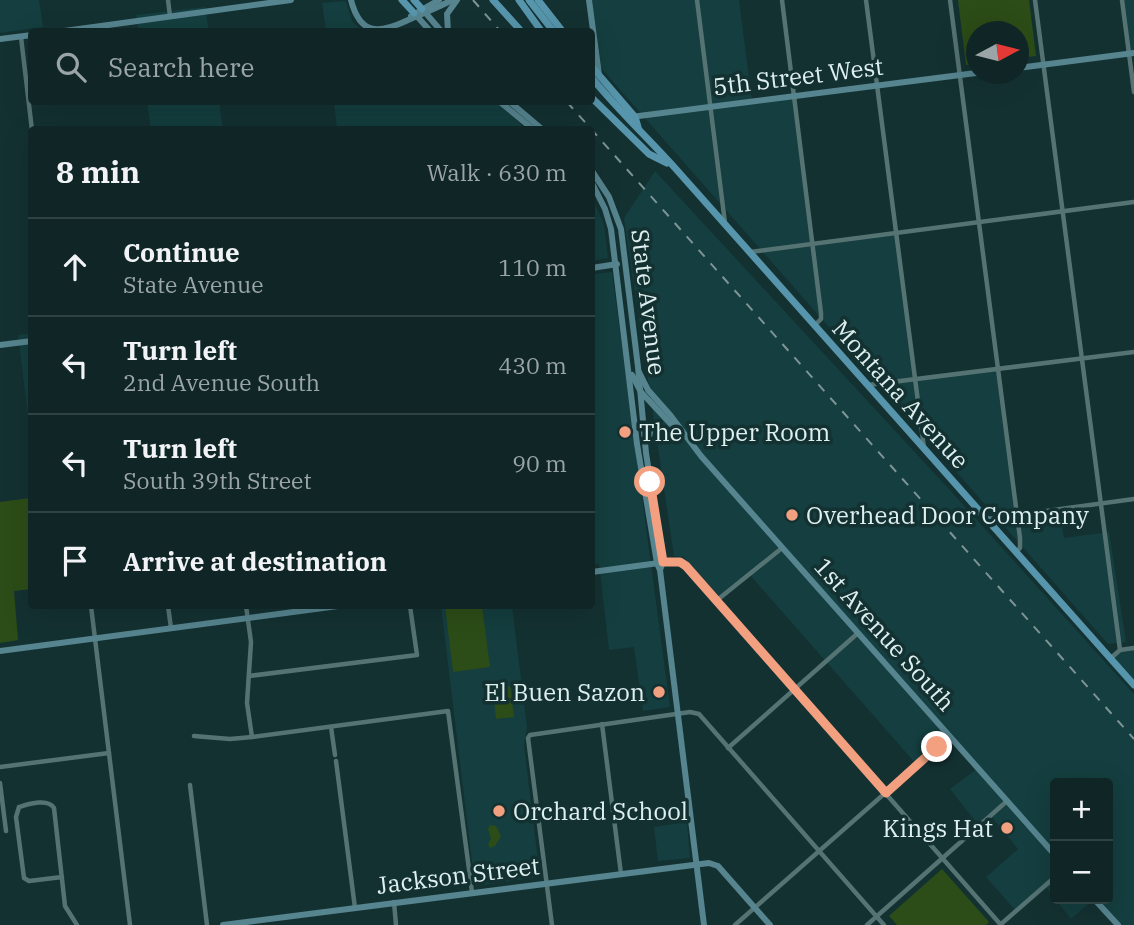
<!DOCTYPE html>
<meta charset="utf-8">
<style>
body{margin:0;font-family:"IBM Plex Serif",serif;background:#1d3132;color:#f1f3f6}
.controls{position:absolute;right:21px;bottom:21px;display:grid;overflow:hidden;border-radius:7px;box-shadow:0 7px 28px #0002}
.controls button{width:63px;height:63px;display:grid;place-items:center;padding:0;border:0;border-bottom:2px solid #2f4243;background:#0f2526;color:#f1f3f6;font:35px sans-serif}
.compass{position:absolute;left:966px;top:21px;width:63px;height:63px;border-radius:50%;background:#0f2526;box-shadow:0 7px 28px #0002;rotate:83deg}
.stop{position:absolute;width:21px;height:21px;margin:-16px;border:5px solid #f2a080;border-radius:50%;background:#fff}
.stop.end{background:#f2a080;border-color:#fff;box-shadow:0 2px 7px #0008}
.list{margin:0;padding:0;list-style:none}
h2{display:flex;justify-content:space-between;align-items:center;height:91px;margin:0;padding:0 28px;font-size:30px}
h2 small{font-size:23px;font-weight:400;color:#9ba5a7}
.list li{display:grid;grid-template-columns:46px 1fr auto;gap:21px;align-items:center;box-sizing:border-box;height:98px;padding:0 28px;border-top:2px solid #2f4243}
.list b{display:block;font-size:26px;white-space:nowrap}
.list p{margin:0;font-size:23px;white-space:nowrap;color:#9ba5a7}
.list em{font-size:23px;font-style:normal;color:#9ba5a7}
.icon{flex:none;width:38px;height:38px;fill:none;stroke:currentColor;stroke-width:2;stroke-linecap:round;stroke-linejoin:round}
.map{position:relative;flex:none;width:1134px;height:925px;overflow:hidden}
.search{position:absolute;background:#0f2526;box-shadow:0 7px 28px #0002;left:28px;top:28px;width:567px;height:77px;display:flex;align-items:center;gap:18px;box-sizing:border-box;padding:0 24px;border-radius:7px;color:#9ba5a7;font-size:26px}
.panel{position:absolute;background:#0f2526;box-shadow:0 7px 28px #0002;left:28px;top:126px;width:567px;height:483px;border-radius:7px}
.map>svg:first-child{display:block}
.built{fill:#143e3f;fill-rule:evenodd}
.green{fill:#2c4d17}
.lines{fill:none;stroke-linecap:round;stroke-linejoin:round}
.street{stroke:#557373;stroke-width:4.5}
.secondary{stroke:#56848f;stroke-width:6}
.primary{stroke:#5695ab;stroke-width:7}
.rail{stroke:#7e9495;stroke-width:2;stroke-dasharray:9 9;stroke-linecap:butt}
.route{stroke:#f2a080;stroke-width:9}
.poi-dot{fill:#f2a080;stroke:#143132;stroke-width:2.5}
.labels{text-anchor:middle;dominant-baseline:central;stroke-width:7;stroke-linejoin:round;paint-order:stroke}
.street-label{font-size:24px;fill:#deefef;stroke:#143132}
.poi-label{font-size:24px;fill:#deefef;stroke:#143132;text-anchor:start}
</style>
<div class="map">
<svg width="1134" height="925" viewBox="0 0 1134 925">
<rect width="100%" height="100%" fill="#143132"/>
<g class="built">
<path d="M0,0H39L43,27L0,33Z"/>
<path d="M588,0H739L752,101L794,95L813,243L896,233L916,380L998,369L1017,514L1059,508L1064,538L1109,532L1126,642L1108,644L592,58Z"/>
<path d="M1122,0H1134V53H1129Z"/>
<path d="M343,1L346,2L352,21L362,31H326L322,3Z"/>
<path d="M205,7L209,31H138L136,15Z"/>
<path d="M147,102H219L223,129H151Z"/>
<path d="M334,102H496L526,129H337Z"/>
<path d="M655,171L959,500L1134,694V925H1118L1094,899L1071,919L1045,886L1016,911L986,877L1018,849L991,816L979,826L950,789L978,768L950,737L917,765L750,575L716,601L684,557L674,556L624,218ZM1055,783H1108V899H1055Z"/>
<path d="M592,198L604,224L608,258L592,261Z"/>
<path d="M612,272L670,707L643,711L634,647L609,650L599,564H592V274Z"/>
<path d="M31,333V440L18,335Z"/>
<path d="M441,606H512L527,727L524,745L540,877L475,886Z"/>
<path d="M1134,648V685L1111,658L1120,650Z"/>
<path d="M687,822L690,858L658,861L654,827Z"/>
</g>
<g class="green">
<path d="M958,0H1029L1036,56L1019,58L1018,32H976V64L966,65Z"/>
<path d="M30,498L31,589L14,591L18,640L0,643V502Z"/>
<path d="M445,606H482L490,667L453,672Z"/>
<path d="M510,686L514,717L496,719L493,689Z"/>
<path d="M490,825L496,826L501,836L495,846L490,848L488,844L491,839L488,829Z"/>
<path d="M942,869L989,922L986,925H897L889,916Z"/>
</g>
<g class="lines">
<g class="street">
<path d="M168,0L170,16"/>
<path d="M697,0L725,223"/>
<path d="M782,0L821,313V319L815,325"/>
<path d="M866,0L924,448"/>
<path d="M950,0L1020,538V548L1016,552"/>
<path d="M1035,0L1120,650"/>
<path d="M1122,0L1134,92"/>
<path d="M21,37L32,130"/>
<path d="M750,252L1134,202"/>
<path d="M868,385L1134,352"/>
<path d="M987,519L1134,499"/>
<path d="M663,562H680L686,566L1001,925"/>
<path d="M716,601L782,548"/>
<path d="M91,606L130,925"/>
<path d="M168,606L171,628"/>
<path d="M246,606L251,642L247,703L252,737"/>
<path d="M1111,658L1120,650L1134,648"/>
<path d="M249,676L417,655L410,606"/>
<path d="M602,724L621,874"/>
<path d="M331,727L335,755"/>
<path d="M194,736L230,739L252,737L448,711L472,892"/>
<path d="M728,748L858,633"/>
<path d="M336,761L355,908"/>
<path d="M0,767L109,753"/>
<path d="M0,783L6,831"/>
<path d="M190,785L207,925"/>
<path d="M62,877L29,881L24,878L16,817L19,807C29,804 48,798 54,808L65,906L77,925"/>
<path d="M394,902L396,925"/>
<path d="M552,925L528,738L530,735L690,712L699,714L884,925"/>
<path d="M735,925L950,736"/>
<path d="M867,925L1007,801"/>
<path d="M1000,925L1055,877"/>
</g>
<g class="secondary">
<path d="M351,0C360,35 378,34 406,21C421,14 437,8 452,0"/>
<path d="M589,0L599,75"/>
<path d="M423,10L442,32"/>
<path d="M415,14L431,32"/>
<path d="M411,16L439,0"/>
<path d="M57,32L291,0"/>
<path d="M448,32L447,14L457,0"/>
<path d="M0,39L32,35"/>
<path d="M1018,68L1134,53"/>
<path d="M500,102L534,130"/>
<path d="M510,102L543,130"/>
<path d="M631,117L976,73"/>
<path d="M592,171L609,197L621,229L638,367L646,453L663,562L660,570"/>
<path d="M592,183L605,209L611,229L637,444L657,563L660,570L704,925"/>
<path d="M592,268L617,264"/>
<path d="M0,345L32,341"/>
<path d="M639,372L648,390L671,416L701,456L1055,855"/>
<path d="M632,375L641,392L680,434"/>
<path d="M648,441L651,428L655,426L676,434"/>
<path d="M592,572L659,563"/>
<path d="M0,651L338,606"/>
<path d="M1094,899L1118,925"/>
<path d="M223,925L709,863L718,866L770,925"/>
</g>
<g class="primary">
<path d="M402,0L414,13"/>
<path d="M414,0L422,9"/>
<path d="M493,0L522,32"/>
<path d="M519,0L542,32"/>
<path d="M529,0L554,32"/>
<path d="M538,0L563,32"/>
<path d="M592,67L635,117L638,127"/>
<path d="M592,78C618,110 647,137 675,168L1134,685"/>
<path d="M592,98L649,154L667,163"/>
</g>
<g class="rail">
<path d="M473,0L501,32"/>
<path d="M567,102L1134,739"/>
</g>
</g>
<g class="lines">
<path class="route" d="M650,482L663,562H680L686,566L886,793L937,747"/>
</g>
<g class="poi-dot">
<circle cx="625" cy="432" r="7"/>
<circle cx="792" cy="515" r="7"/>
<circle cx="659" cy="692" r="7"/>
<circle cx="499" cy="811" r="7"/>
<circle cx="1007" cy="828" r="7"/>
</g>
<g class="labels">
<g class="street-label">
<text transform="translate(798 76) rotate(-7)">5th Street West</text>
<text transform="translate(649 302) rotate(83)">State Avenue</text>
<text transform="translate(901 394) rotate(48)">Montana Avenue</text>
<text transform="translate(885 634) rotate(48)">1st Avenue South</text>
<text transform="translate(458 875) rotate(-7)">Jackson Street</text>
</g>
<g class="poi-label">
<text x="639" y="432">The Upper Room</text>
<text x="806" y="515">Overhead Door Company</text>
<text x="645" y="692" text-anchor="end">El Buen Sazon</text>
<text x="513" y="811">Orchard School</text>
<text x="993" y="828" text-anchor="end">Kings Hat</text>
</g>
</g>
</svg>
<div class="controls">
<button>+</button>
<button>−</button>
</div>
<svg class="compass" viewBox="-18 -18 36 36"><path d="M0-13l5 13h-10z" fill="#e53935"/><path d="M0 13l5-13h-10z" fill="#9ba5a7"/></svg>
<div class="stop" style="left:650px;top:482px"></div>
<div class="stop end" style="left:937px;top:747px"></div>
<div class="search"><svg class="icon" aria-label="search" viewBox="0 0 24 24"><circle cx="10" cy="10" r="6"/><path d="M15 15l6 6"/></svg>Search here</div>
<section class="panel">
<h2>8 min<small>Walk · 630 m</small></h2>
<ul class="list">
<li><svg class="icon" aria-label="ahead" viewBox="0 0 24 24"><path d="M12 20V5M6 11l6-6 6 6"/></svg><div><b>Continue</b><p>State Avenue</p></div><em>110 m</em></li>
<li><svg class="icon" aria-label="left" viewBox="0 0 24 24"><path d="M17 20v-9H6M10 6l-5 5 5 5"/></svg><div><b>Turn left</b><p>2nd Avenue South</p></div><em>430 m</em></li>
<li><svg class="icon" aria-label="left" viewBox="0 0 24 24"><path d="M17 20v-9H6M10 6l-5 5 5 5"/></svg><div><b>Turn left</b><p>South 39th Street</p></div><em>90 m</em></li>
<li><svg class="icon" aria-label="arrive" viewBox="0 0 24 24"><path d="M6 21V4h12l-3 4 3 4H6"/></svg><div><b>Arrive at destination</b></div></li>
</ul>
</section>
</div>
